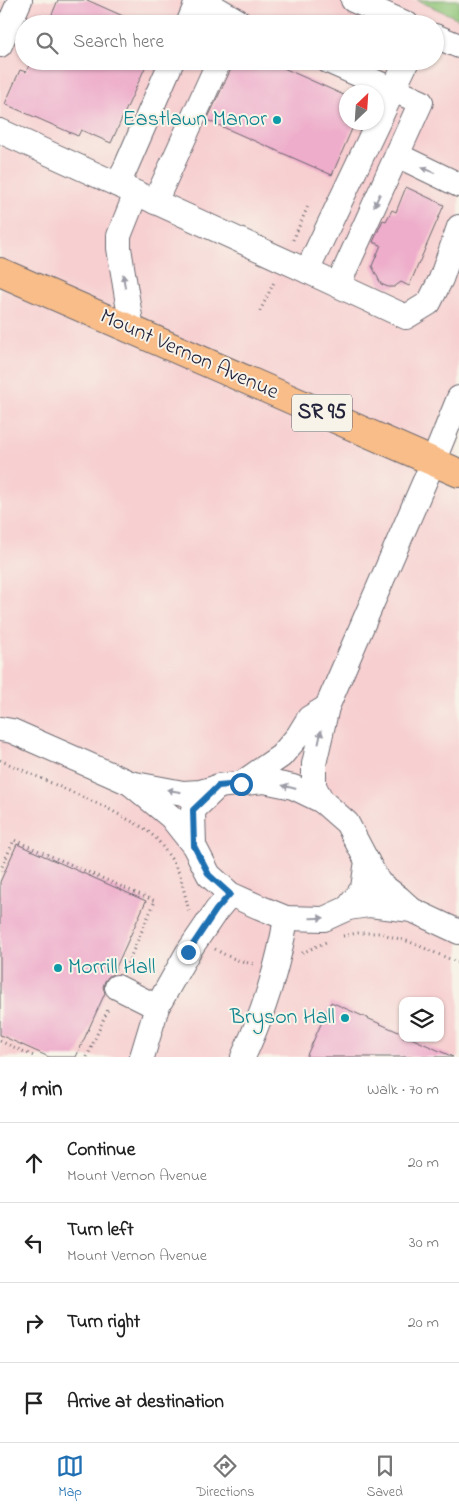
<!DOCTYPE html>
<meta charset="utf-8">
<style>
body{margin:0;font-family:"Indie Flower",sans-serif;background:#f2f2f2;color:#222}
.controls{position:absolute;right:15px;bottom:15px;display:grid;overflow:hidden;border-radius:10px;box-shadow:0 1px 4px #0004}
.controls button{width:45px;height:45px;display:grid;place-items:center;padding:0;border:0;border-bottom:1px solid #e0e0e0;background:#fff;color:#222;font:25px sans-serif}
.compass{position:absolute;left:339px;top:85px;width:45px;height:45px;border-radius:50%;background:#fff;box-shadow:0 1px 4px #0004;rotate:25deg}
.stop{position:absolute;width:15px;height:15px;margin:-11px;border:4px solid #1f6fb2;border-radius:50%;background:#fff}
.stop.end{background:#1f6fb2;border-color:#fff;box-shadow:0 1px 5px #0008}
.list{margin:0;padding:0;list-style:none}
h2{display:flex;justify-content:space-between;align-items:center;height:65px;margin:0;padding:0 20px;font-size:21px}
h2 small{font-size:16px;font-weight:400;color:#767676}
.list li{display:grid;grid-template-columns:32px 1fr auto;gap:15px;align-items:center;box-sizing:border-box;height:80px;padding:0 20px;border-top:1px solid #e0e0e0}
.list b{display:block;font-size:19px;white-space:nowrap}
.list p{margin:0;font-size:16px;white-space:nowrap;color:#767676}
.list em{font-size:16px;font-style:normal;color:#767676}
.icon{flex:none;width:28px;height:28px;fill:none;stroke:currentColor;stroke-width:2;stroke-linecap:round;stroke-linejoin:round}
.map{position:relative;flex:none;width:459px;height:1057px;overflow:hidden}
.search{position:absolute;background:#fff;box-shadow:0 1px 4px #0004;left:15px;right:15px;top:15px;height:55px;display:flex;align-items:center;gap:12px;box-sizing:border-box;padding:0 18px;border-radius:28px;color:#767676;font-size:19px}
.sheet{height:385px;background:#fff}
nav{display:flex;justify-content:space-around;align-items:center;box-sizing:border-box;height:70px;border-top:1px solid #e0e0e0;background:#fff;font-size:14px;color:#767676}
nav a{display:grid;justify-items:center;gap:2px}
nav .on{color:#1f6fb2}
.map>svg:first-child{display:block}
.built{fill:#f7cfd0;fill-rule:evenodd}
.green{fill:#8fc578;stroke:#58745a}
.building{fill:#eeadcb}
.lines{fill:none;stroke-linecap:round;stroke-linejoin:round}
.minor-casing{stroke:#6b676f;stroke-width:26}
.major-casing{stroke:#6b676f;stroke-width:30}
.path{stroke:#6b676f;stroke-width:3;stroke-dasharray:1 4;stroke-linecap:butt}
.minor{stroke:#fff;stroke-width:24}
.major{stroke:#f8bd88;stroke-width:28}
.oneway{fill:#9c9ca7}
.route{stroke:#1f6fb2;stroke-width:6}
.culture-dot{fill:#0f9aa8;stroke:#f7f3e8;stroke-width:2}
.labels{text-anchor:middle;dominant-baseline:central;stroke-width:4;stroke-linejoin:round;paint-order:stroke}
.shield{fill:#f7f3e8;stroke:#62616f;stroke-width:1}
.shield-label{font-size:21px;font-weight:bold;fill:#22223b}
.culture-label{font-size:22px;fill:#0d838f;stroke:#f7f3e8;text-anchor:end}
.street-label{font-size:22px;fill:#22223b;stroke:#f7f3e8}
</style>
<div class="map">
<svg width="459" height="1057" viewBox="0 0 459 1057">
<rect width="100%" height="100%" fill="#f7f3e8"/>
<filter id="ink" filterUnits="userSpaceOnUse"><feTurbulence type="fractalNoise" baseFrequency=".02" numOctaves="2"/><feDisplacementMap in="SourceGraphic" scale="10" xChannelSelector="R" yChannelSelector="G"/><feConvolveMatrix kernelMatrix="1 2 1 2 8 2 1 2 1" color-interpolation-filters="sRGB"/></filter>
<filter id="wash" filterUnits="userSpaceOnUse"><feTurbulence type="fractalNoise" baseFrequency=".0096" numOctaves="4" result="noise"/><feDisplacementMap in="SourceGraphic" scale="20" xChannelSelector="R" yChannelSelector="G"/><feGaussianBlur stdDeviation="1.12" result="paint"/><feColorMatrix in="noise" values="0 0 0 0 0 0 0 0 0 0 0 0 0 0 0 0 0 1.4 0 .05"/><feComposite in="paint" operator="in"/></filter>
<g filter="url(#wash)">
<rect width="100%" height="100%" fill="#f3e6cf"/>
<path class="built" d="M0,0H417L459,19V1057H0ZM24,24H435V61H24ZM346,92H376V122H346ZM403,1001H440V1038H403Z"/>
<path class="green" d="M417,0H459V19Z"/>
<g id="blocks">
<g class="building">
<path d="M58,0H87L141,24H48Z"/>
<path d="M31,61H148L111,143L81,130L78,136L5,104L20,70L26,72Z"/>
<path d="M232,61H268L346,96V122H355L332,175L207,120L232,67Z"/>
<path d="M406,187L444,205L409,286L401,282L394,287H388L381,284L372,266L381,245L373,242L383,220L386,221L392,210L396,212Z"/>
<path d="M17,844L146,901L113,974L109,976L105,981L103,987L105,993L76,1057H49L0,1035V882Z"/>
<path d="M331,1002L403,1034V1038H411L453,1057H306Z"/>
</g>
</g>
</g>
<g filter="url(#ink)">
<use href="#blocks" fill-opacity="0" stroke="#6b676f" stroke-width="1"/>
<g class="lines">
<g class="minor-casing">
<g id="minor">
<path d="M202,0L238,21"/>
<path d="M353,0L407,24"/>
<path d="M188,24L198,0"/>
<path d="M435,36L459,46"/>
<path d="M0,45L20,0"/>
<path d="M328,61L421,102L338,285"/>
<path d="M0,131L307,271L407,61"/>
<path d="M397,155L459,185"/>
<path d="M118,185L172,61"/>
<path d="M155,202L219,61"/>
<path d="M307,271L406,317L429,303L441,279L459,227"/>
<path d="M132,329L119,248V236L136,193"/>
<path d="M0,729L12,731L130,783L183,793L200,792L218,787"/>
<path d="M130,783L171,817L194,846L209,875L230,894L259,907L286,918L324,919L348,908L363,888L367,861L347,823L322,801L293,787L264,781L218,786L193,810L194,846"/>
<path d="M242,783L281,756L298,736L309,718L327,707"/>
<path d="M322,801L314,786V764L327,707L433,462L459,398"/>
<path d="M367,861L379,883L399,898L412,910"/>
<path d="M348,908L369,905L412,910L459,932"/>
<path d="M117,987L157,1007"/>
<path d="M142,1057L157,1007L188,952L216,911L230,894"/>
<path d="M243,1057C263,1015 279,964 286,918"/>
</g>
</g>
<g class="major-casing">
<path id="major" d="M0,272L459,473"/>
</g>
<g class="path">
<path d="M293,240L308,206"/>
<path d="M260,311L275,280"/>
<path d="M0,760L105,807L144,828L157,839L172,860L180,875L189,911"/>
<path d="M0,871L14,840L155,901L126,967"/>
<path d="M343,936L357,933H379L410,942L459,963"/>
<path d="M215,949C228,957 240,962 255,964"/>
<path d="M302,953L326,942"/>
<path d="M0,1041L36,1057"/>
<path d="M87,1057L109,1007"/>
</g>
<use href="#minor" class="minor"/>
<use href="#major" class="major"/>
</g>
<defs><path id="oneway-solid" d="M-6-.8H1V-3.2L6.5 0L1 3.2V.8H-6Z" transform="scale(1.25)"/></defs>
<g class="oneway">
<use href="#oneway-solid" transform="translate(428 170) rotate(-155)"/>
<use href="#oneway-solid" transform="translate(377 200) rotate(115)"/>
<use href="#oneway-solid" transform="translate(124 281) rotate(-99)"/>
<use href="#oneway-solid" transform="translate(320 737) rotate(-78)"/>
<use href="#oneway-solid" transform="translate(289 787) rotate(-165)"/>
<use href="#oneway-solid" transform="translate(174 791) rotate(-170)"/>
<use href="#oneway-solid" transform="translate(317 918) rotate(-2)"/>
</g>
</g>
<g class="lines" filter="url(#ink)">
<path class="route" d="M188,952L216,910L230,894L209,875L194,846L193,810L218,786L241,784"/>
</g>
<g class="culture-dot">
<circle cx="277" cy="120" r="5"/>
<circle cx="58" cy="968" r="5"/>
<circle cx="345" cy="1018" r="5"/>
</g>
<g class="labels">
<rect class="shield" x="292" y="394.5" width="60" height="37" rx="4"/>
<g class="shield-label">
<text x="322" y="413">SR 95</text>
</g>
<g class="culture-label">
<text x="267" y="120">Eastlawn Manor</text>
<text x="68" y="968" text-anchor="start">Morrill Hall</text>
<text x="335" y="1018">Bryson Hall</text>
</g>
<g class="street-label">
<text transform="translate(189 355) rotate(24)">Mount Vernon Avenue</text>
</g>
</g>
</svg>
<div class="controls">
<button><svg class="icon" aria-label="layers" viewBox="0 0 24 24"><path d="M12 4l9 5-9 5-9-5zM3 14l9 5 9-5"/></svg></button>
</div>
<svg class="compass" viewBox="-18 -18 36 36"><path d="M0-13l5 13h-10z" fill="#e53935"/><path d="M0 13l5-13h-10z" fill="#767676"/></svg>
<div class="stop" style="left:241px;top:784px"></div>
<div class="stop end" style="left:188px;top:952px"></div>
<div class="search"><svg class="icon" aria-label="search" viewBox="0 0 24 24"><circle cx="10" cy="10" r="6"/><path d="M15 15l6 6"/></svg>Search here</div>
</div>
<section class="sheet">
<h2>1 min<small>Walk · 70 m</small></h2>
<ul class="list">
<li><svg class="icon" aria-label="ahead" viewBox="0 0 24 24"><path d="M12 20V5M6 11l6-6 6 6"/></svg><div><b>Continue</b><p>Mount Vernon Avenue</p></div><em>20 m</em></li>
<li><svg class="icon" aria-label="left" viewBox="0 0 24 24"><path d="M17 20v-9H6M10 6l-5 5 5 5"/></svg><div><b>Turn left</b><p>Mount Vernon Avenue</p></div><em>30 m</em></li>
<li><svg class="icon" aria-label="right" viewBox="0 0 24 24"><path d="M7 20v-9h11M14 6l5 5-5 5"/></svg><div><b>Turn right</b></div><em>20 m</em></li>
<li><svg class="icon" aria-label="arrive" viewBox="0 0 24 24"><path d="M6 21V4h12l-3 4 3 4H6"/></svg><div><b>Arrive at destination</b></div></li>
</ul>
</section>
<nav>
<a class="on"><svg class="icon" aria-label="map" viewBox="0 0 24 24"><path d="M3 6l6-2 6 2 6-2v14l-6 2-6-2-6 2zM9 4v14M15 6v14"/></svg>Map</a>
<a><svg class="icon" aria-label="directions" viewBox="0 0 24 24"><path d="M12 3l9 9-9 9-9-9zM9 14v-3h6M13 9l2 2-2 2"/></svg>Directions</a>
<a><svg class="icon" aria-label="saved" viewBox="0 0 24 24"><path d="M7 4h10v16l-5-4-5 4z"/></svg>Saved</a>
</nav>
